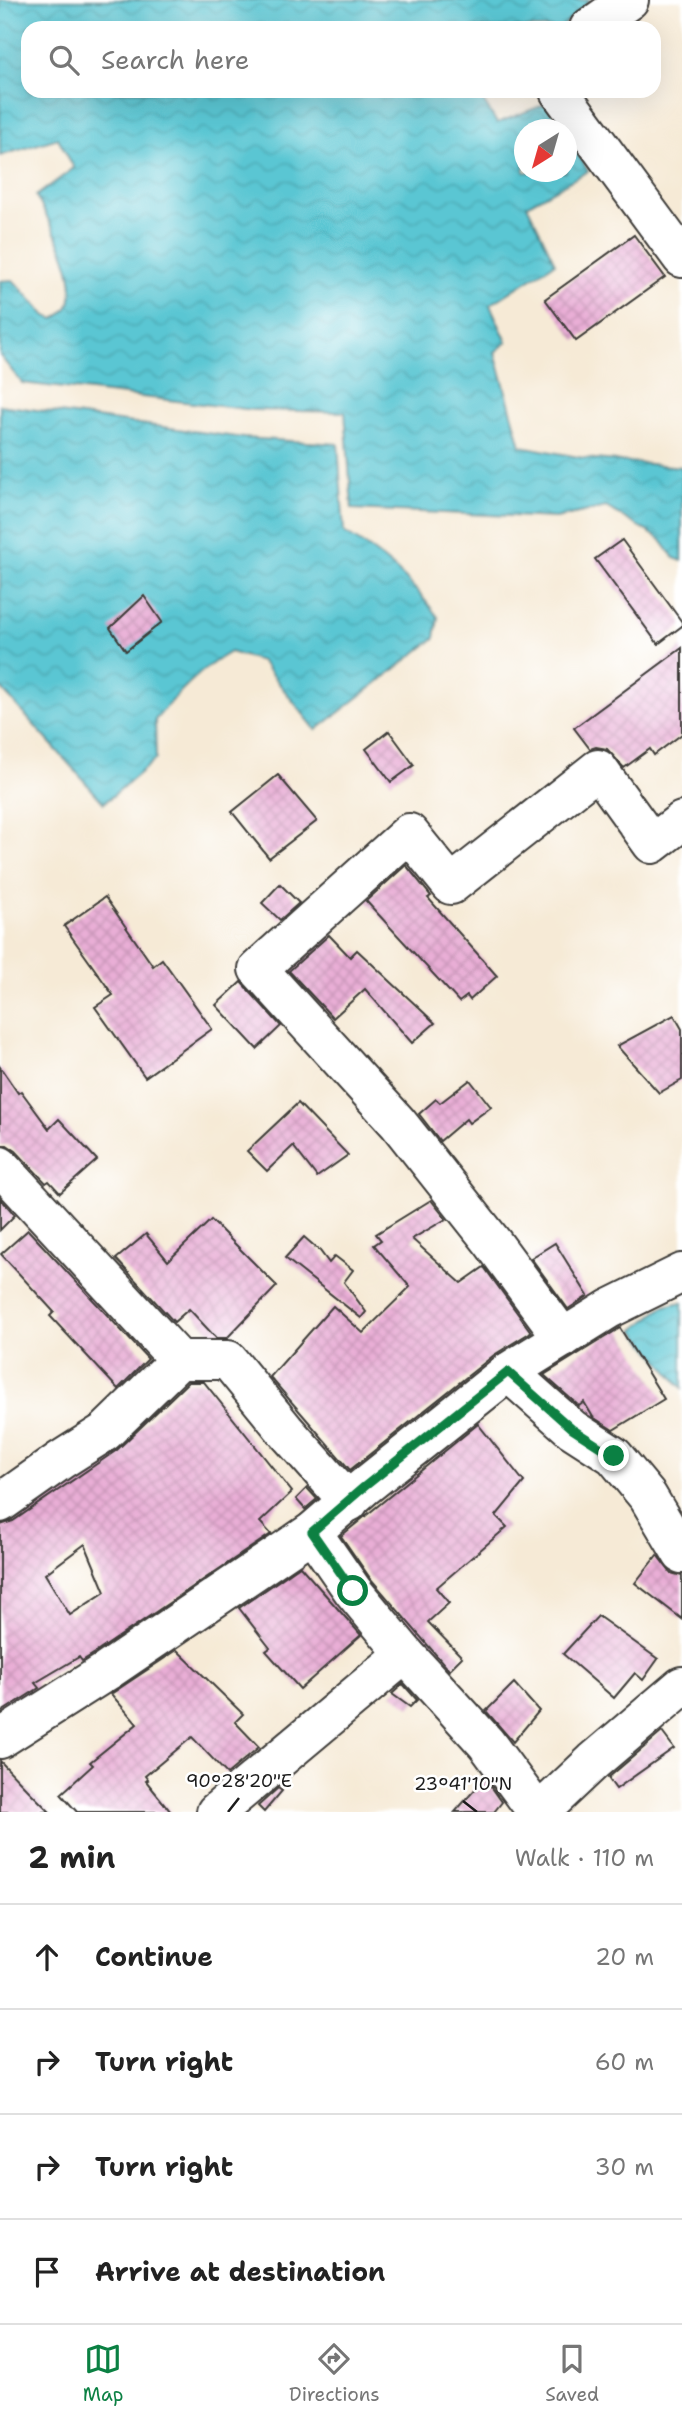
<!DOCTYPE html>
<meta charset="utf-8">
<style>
body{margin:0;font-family:"Shantell Sans",sans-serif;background:#f6f6f6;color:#222}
.compass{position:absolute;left:514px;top:119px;width:63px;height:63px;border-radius:50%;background:#fff;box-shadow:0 7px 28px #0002;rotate:217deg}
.stop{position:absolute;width:21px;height:21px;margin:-16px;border:5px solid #0b8043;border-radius:50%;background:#fff}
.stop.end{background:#0b8043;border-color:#fff;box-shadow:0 2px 7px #0008}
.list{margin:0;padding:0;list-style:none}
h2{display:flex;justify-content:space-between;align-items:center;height:91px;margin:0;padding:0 28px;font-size:30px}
h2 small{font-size:23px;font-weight:400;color:#767676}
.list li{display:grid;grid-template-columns:46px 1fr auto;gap:21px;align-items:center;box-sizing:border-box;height:105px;padding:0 28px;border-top:2px solid #e0e0e0}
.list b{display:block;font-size:26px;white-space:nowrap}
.list em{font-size:23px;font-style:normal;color:#767676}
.icon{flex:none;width:38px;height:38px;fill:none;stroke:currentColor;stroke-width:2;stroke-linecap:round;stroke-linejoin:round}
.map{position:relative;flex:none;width:682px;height:1812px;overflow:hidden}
.search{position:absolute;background:#fff;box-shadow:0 7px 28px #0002;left:21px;right:21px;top:21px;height:77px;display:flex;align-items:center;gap:18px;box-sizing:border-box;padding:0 24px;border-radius:21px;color:#767676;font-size:26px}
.sheet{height:511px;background:#fff}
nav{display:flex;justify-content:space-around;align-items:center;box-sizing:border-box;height:98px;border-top:2px solid #e0e0e0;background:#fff;font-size:19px;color:#767676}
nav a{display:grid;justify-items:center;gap:4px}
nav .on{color:#0b8043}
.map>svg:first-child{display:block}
.water{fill:url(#water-waves);stroke:#3b7178;stroke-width:2}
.building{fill:url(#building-cross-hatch);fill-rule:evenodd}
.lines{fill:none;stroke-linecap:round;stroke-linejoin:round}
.minor-casing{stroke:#3d3b38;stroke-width:42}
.minor{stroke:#fff;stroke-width:38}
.route{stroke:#0b8043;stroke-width:9}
.ticks{fill:none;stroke:#1c1c1c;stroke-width:2.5}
.ticks-label{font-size:18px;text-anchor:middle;fill:#1c1c1c;stroke:#fff;stroke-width:5;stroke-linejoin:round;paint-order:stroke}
</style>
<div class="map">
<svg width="682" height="1812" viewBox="0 0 682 1812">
<defs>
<pattern id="water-waves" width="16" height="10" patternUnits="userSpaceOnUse" patternTransform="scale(1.75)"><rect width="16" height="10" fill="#5ac6d3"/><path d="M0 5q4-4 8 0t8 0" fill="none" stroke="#4eaab5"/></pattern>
<pattern id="building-cross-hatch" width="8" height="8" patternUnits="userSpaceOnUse" patternTransform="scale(1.75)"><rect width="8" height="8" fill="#e9aed6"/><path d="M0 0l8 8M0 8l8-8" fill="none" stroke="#c795b7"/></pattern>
</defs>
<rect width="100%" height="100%" fill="#fff"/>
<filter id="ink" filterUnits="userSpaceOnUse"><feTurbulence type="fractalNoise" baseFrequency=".0143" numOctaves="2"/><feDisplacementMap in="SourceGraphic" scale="14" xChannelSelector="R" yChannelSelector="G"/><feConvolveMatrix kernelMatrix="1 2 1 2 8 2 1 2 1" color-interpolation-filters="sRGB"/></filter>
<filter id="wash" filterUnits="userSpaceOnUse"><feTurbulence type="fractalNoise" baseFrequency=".00686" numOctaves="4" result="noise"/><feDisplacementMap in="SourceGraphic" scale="28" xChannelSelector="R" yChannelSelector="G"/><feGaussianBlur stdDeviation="1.57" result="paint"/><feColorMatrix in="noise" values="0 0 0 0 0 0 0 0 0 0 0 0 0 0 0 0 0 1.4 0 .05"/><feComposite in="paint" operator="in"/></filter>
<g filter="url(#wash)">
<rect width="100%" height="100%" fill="#f6ead6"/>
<g class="water">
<path d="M0,0H590L561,28H28V91H477L497,123L546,104L562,129L524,130V172H566L567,136L588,171L527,205L555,263L490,305L507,342L495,352L521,446L583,458L682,467V561L674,558L660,539L606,507L556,518L352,509L345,412L254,410L22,383L0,356V281L13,280L46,316L55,319C58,316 65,312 67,308C85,281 49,221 36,196L74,168L58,138L0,156Z"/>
<path d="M0,405L244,438L338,444L344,532C386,558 408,577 438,617L435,638L316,730L261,661L230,652C200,669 177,694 155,720L156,759L104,803L0,687Z"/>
<path d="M682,1302V1388L634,1330L664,1306Z"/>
</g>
<g id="blocks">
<g class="building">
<path d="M634,235L665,277L576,341L545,299Z"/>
<path d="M622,540L682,622V626L658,644L595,559Z"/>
<path d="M144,596L162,622L126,651L110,628Z"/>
<path d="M682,648V734L654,755L650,749L624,768L607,749L596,747L590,749L574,728Z"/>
<path d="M389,731L414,765L391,782L366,749Z"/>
<path d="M278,775L317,821L269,858L232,812Z"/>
<path d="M406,865L431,896L428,898L497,976L470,1000L467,996L459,1002L366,901Z"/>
<path d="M280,884L299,903L280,920L262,903Z"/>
<path d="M105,897L153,966L162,959L212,1029L145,1077L95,1007L113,995L64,926Z"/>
<path d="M329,935L350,957L357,950L435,1023L412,1043L365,989L333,1018L289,971Z"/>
<path d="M241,982L281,1026L257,1049L216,1005Z"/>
<path d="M674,1015L682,1029V1080L659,1093L617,1046Z"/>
<path d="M0,1067L18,1093L21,1091L49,1129L59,1119L97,1160L60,1193L49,1181L46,1183L16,1151L7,1145H0Z"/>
<path d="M470,1080L491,1107L469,1123L466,1119L440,1141L419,1114L436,1099L440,1103Z"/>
<path d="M298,1103L348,1155L317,1177L293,1146L267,1171L247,1151Z"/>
<path d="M0,1198L15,1215L0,1230Z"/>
<path d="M431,1200L446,1219L412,1239L461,1283L484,1267L531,1332L494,1355L350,1470L270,1377L333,1306L363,1333L410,1287L374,1245L381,1240L376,1234Z"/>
<path d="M211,1220L277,1286L227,1338H216L189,1309L174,1322L116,1259L146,1234L168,1261Z"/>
<path d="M28,1230L148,1359L118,1389L50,1316L54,1312L1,1254Z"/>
<path d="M304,1237L320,1251L329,1263L335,1256L353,1270L344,1282L366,1312L361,1318L285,1258Z"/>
<path d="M555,1243L588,1296L568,1309L531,1258Z"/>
<path d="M620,1328L664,1399L613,1430L593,1417L584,1402L579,1406L544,1375Z"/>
<path d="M188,1382H204L292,1492L260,1522L271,1534L95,1653L82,1661L79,1657L35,1683L39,1688L0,1713V1525L13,1521L117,1450ZM85,1544L105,1592L70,1615L45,1574Z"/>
<path d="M478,1424L524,1482L496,1516L507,1527L436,1588L449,1603L428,1622L462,1657L449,1670L370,1578L341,1536Z"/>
<path d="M307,1488L317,1499L305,1509L296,1499Z"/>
<path d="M657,1555L671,1573L682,1576V1619L635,1583Z"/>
<path d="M300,1566L361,1635L300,1689L266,1651L270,1648L239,1608Z"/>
<path d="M598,1616L658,1659L643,1680L635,1673L614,1698L563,1654Z"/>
<path d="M177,1650L243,1714L235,1722L259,1747L227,1774L192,1737L145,1776L148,1780L146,1781L171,1812H77L61,1794L93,1765L90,1762L137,1724L111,1694Z"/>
<path d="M514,1683L539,1711L513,1742L486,1711Z"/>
<path d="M403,1684L417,1700L410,1707L392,1694Z"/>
<path d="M662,1732L674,1748L616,1789L608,1778Z"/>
<path d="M0,1761L28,1790L50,1812H0Z"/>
<path d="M485,1778L502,1802L494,1812H455Z"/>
<path d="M278,1788L282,1791L264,1812L258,1806Z"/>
</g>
</g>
</g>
<g filter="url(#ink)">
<use href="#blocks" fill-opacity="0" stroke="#3d3b38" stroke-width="2"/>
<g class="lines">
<g class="minor-casing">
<g id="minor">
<path d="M589,28L629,0"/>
<path d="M559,91L682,258"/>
<path d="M0,1166L179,1360"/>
<path d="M563,1338L493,1243L398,1123L258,969L409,833L451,885L598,769L652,844L682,821"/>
<path d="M508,1372L572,1429L614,1456L648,1497L682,1554"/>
<path d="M0,1503L61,1460L105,1432L179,1360H228L285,1430L349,1502"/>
<path d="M312,1532L353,1591L405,1654L486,1743L537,1812"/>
<path d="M0,1739L107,1671L312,1532L364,1487L508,1372L609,1309L682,1273"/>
<path d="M216,1812L405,1654"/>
<path d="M540,1812L594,1761L682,1686"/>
</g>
</g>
<use href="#minor" class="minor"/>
</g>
</g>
<g class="lines" filter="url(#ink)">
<path class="route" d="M353,1591L312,1532L364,1487L508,1372L572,1429L614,1456"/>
</g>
<path class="ticks" d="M463,1801L477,1812M228,1812L239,1798"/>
<g class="ticks-label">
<text x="239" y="1787">90°28'20"E</text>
<text x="463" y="1790">23°41'10"N</text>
</g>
</svg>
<svg class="compass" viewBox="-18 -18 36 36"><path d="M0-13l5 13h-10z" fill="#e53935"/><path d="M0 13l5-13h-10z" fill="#767676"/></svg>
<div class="stop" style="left:353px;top:1591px"></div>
<div class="stop end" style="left:614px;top:1456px"></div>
<div class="search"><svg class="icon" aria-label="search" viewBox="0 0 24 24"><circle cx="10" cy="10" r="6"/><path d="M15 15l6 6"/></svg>Search here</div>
</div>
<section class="sheet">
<h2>2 min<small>Walk · 110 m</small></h2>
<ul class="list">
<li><svg class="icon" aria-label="ahead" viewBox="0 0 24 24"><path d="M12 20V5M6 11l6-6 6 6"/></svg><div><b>Continue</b></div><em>20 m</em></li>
<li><svg class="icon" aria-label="right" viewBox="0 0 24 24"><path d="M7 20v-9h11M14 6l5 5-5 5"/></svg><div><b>Turn right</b></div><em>60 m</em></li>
<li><svg class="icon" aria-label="right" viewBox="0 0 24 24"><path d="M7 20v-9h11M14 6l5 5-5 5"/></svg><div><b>Turn right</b></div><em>30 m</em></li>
<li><svg class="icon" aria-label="arrive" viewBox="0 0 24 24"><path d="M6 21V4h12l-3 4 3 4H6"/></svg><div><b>Arrive at destination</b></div></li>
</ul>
</section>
<nav>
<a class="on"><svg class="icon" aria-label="map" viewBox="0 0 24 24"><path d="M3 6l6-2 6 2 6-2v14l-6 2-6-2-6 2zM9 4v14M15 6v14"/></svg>Map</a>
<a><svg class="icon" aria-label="directions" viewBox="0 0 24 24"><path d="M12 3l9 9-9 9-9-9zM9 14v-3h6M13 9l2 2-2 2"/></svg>Directions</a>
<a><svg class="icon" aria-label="saved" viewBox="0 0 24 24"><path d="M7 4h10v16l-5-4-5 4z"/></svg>Saved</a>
</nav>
